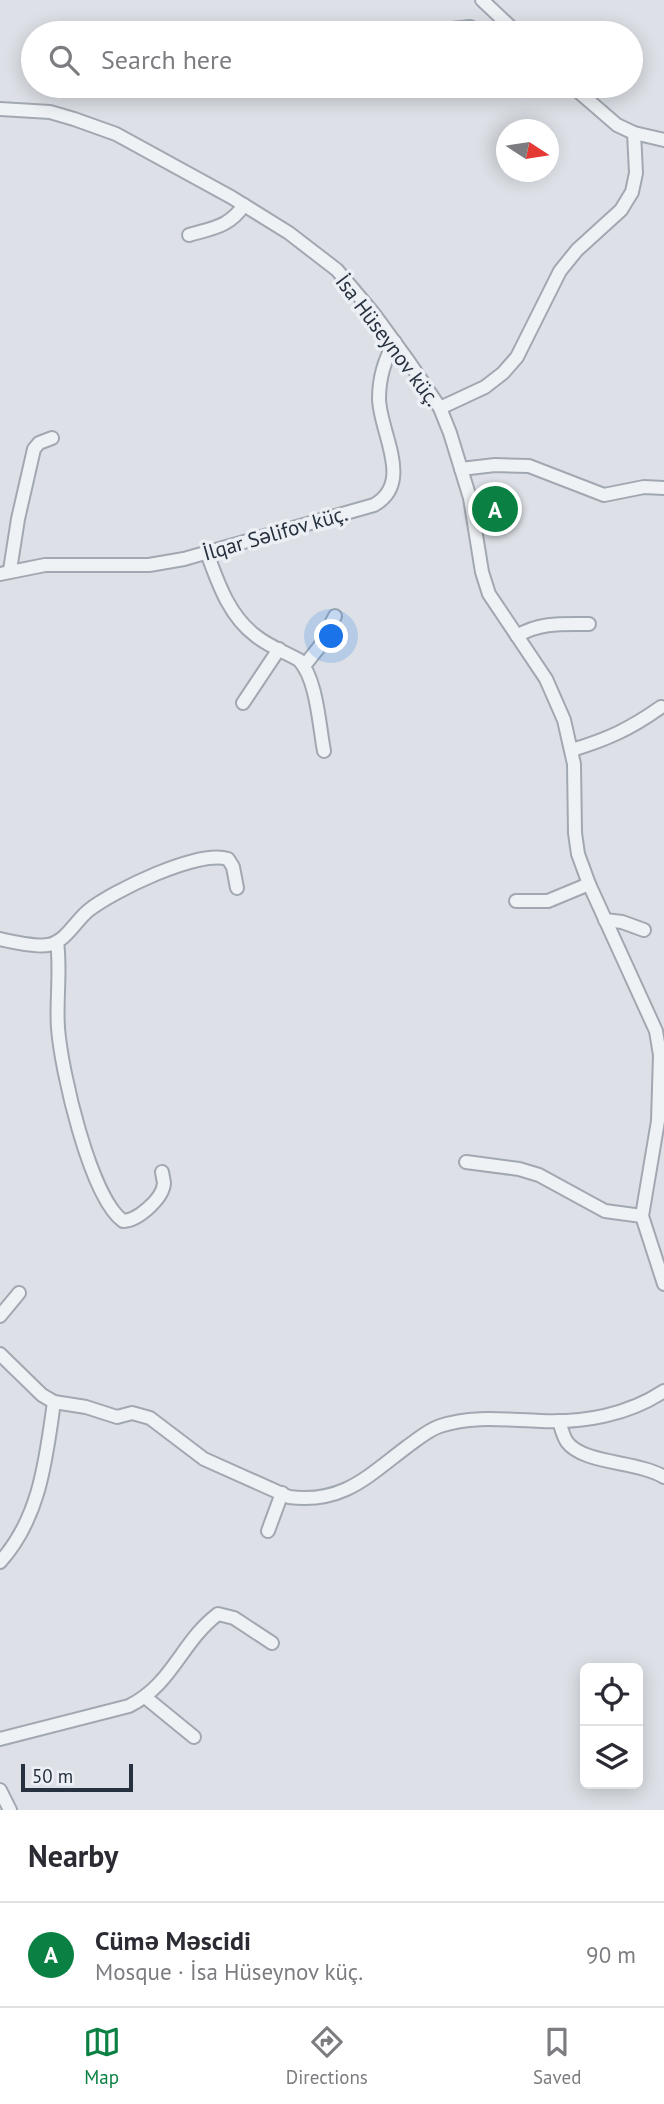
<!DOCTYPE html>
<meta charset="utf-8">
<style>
body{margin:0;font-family:"PT Sans",sans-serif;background:#f7f7f7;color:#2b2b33}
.controls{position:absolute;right:21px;bottom:21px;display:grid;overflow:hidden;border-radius:10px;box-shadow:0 4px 18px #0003}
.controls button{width:63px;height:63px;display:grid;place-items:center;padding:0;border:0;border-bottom:2px solid #e1e1e2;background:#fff;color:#2b2b33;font:35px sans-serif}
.compass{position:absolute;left:496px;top:119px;width:63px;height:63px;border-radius:50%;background:#fff;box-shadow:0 4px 18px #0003;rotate:102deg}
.scale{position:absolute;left:21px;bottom:18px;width:112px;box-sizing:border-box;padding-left:7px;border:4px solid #26303e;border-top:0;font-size:19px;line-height:24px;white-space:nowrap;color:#26303e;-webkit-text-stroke:5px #ecf0f5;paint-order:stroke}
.you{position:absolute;left:332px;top:637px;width:24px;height:24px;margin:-18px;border:5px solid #fff;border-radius:50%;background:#1a73e8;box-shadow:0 0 0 10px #1a73e833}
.badge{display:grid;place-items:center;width:46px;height:46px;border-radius:50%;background:#0b8043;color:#fff;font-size:23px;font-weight:700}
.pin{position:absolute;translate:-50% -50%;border:4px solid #fff;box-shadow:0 2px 7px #0006}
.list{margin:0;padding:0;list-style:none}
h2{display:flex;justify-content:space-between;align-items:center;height:91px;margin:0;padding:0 28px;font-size:30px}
h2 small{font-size:23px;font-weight:400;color:#7c7c81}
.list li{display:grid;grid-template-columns:46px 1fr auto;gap:21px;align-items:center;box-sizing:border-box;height:105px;padding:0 28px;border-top:2px solid #e1e1e2}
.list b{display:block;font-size:26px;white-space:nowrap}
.list p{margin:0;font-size:23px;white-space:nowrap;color:#7c7c81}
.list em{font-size:23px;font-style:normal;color:#7c7c81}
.icon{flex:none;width:38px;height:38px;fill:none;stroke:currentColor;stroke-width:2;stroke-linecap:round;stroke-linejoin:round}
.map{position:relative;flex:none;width:664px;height:1810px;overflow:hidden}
.search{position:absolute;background:#fff;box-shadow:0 4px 18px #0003;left:21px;right:21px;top:21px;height:77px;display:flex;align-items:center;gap:18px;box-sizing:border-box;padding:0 24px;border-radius:38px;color:#7c7c81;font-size:26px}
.sheet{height:196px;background:#fff}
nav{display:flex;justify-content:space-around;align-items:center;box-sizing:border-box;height:98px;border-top:2px solid #e1e1e2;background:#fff;font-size:19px;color:#7c7c81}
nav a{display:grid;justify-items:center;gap:4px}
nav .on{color:#0b8043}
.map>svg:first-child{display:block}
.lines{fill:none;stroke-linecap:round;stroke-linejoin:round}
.minor-casing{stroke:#a2a8b1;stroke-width:16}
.minor{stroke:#eff2f5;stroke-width:12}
.labels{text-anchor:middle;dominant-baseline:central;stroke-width:7;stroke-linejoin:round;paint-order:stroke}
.street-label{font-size:21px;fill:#26303e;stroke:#ecf0f5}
</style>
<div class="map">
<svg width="664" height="1810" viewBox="0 0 664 1810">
<rect width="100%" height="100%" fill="#dde1e7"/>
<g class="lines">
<g class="minor-casing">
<g id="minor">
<path d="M482,0L517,33"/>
<path d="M416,33L470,27L482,33"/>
<path d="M572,86L617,125L634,133L664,140"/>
<path d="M0,109L50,112L74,119L116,134L231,197L289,233L337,270L374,314L409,362L440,408L450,433L470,498L482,572L489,594L546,679L564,720L574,764L575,833L578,854L589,884L656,1031L660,1055L658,1121L642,1216L664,1284"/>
<path d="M189,235C213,228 229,227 244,205"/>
<path d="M440,408L485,387L503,373L517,357L560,271L577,250L621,210L632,192L636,173L634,133"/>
<path d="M461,469L495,465L529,466L604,495L644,487L664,488"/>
<path d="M207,553C218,583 229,616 256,636C268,646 285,652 299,660C317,679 319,725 324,751"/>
<path d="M10,570L18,519L34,449L39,443L52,438"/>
<path d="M0,574L45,565H149L184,559L374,505C414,483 380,433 379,399C379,378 384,360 395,342"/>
<path d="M517,636C540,622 563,624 589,624"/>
<path d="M304,666L320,646L335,616"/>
<path d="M243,703L279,649"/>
<path d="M572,750C608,739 630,729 661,707"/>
<path d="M516,901H548L589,884"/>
<path d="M605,920L622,922L644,930"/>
<path d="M0,939C13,942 35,947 48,945C66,942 76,920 89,910C113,891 199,849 228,859L233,867L237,888"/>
<path d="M57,942C61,970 56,1000 58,1028C61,1070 90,1197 123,1221C137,1221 163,1199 164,1183C164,1183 162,1172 162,1172"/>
<path d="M466,1162L519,1169L539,1175L605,1211L642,1216"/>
<path d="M0,1316L19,1293"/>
<path d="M0,1354L42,1395L54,1402L86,1407L117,1417L132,1413L150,1418L204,1459L289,1497C343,1504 368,1476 408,1446C418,1439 428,1430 440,1426C474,1415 506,1420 541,1421C583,1423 628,1415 664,1391"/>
<path d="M559,1421C561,1427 563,1436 567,1442C583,1464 638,1461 664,1477"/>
<path d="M268,1531L282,1493"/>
<path d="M0,1562C40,1518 46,1459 54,1402"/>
<path d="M145,1697L194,1737"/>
<path d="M0,1739L129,1706C173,1684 181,1642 218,1614L234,1618L272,1643"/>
<path d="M0,1790L10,1810"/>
</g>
</g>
<use href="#minor" class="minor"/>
</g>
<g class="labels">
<g class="street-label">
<text transform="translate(388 340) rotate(53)">İsa Hüseynov küç.</text>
<text transform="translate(275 533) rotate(-16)">İlqar Səlifov küç.</text>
</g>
</g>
</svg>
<div class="controls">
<button><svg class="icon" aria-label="locate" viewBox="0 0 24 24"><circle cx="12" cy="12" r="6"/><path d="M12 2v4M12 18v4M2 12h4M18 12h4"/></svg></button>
<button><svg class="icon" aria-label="layers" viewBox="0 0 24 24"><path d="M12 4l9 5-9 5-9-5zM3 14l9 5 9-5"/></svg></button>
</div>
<svg class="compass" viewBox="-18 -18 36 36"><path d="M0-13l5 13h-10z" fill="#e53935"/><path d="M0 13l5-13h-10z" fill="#7c7c81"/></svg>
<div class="scale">50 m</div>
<div class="you"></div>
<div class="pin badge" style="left:495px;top:509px">A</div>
<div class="search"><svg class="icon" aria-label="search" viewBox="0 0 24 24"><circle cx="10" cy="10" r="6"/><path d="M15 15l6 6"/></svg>Search here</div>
</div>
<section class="sheet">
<h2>Nearby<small></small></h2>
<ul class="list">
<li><span class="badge">A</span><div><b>Cümə Məscidi</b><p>Mosque · İsa Hüseynov küç.</p></div><em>90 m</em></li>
</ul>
</section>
<nav>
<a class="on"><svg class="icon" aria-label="map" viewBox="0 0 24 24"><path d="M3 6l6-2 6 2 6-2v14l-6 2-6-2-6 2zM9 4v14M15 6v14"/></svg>Map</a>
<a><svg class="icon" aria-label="directions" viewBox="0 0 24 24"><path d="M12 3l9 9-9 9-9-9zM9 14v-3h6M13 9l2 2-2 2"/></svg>Directions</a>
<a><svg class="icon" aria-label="saved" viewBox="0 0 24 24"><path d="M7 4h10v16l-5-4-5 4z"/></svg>Saved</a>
</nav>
